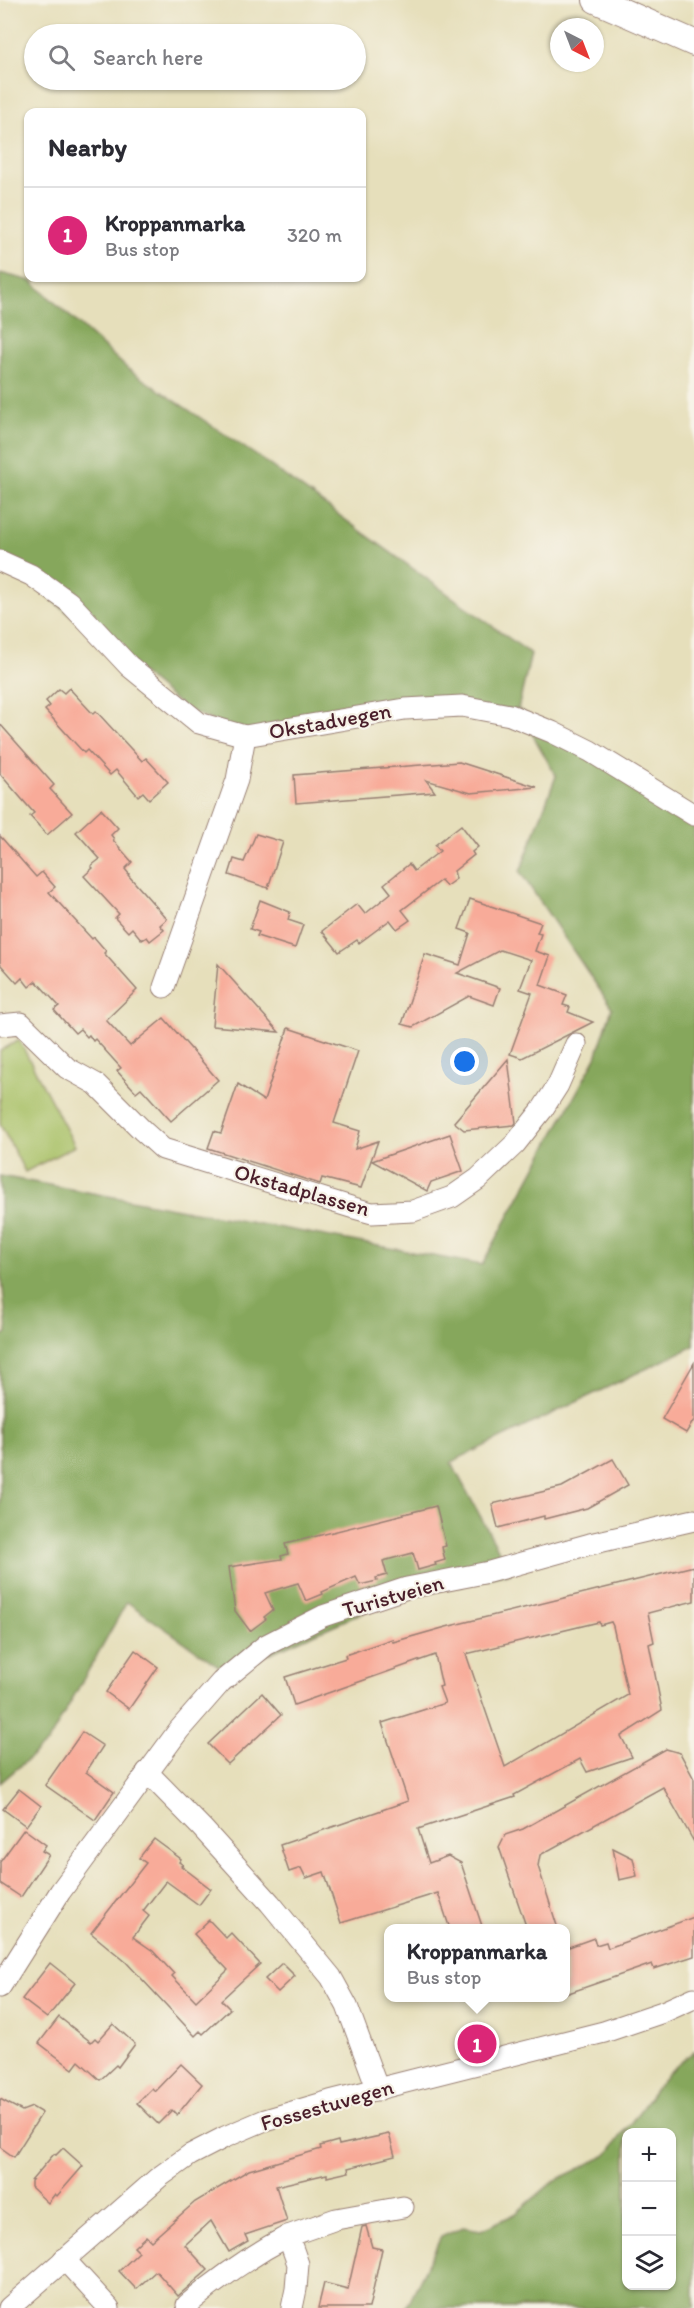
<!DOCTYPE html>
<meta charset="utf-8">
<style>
body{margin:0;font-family:Itim,sans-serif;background:#f7f7f7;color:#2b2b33}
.controls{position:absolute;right:18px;bottom:18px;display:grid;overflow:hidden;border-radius:12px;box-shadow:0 2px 4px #0004}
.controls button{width:54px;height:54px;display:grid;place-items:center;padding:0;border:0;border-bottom:2px solid #e1e1e2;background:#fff;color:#2b2b33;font:30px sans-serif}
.compass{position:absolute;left:550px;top:18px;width:54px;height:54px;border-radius:50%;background:#fff;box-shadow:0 2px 4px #0004;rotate:138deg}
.you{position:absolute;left:465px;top:1062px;width:21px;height:21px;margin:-15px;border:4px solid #fff;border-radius:50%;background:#1a73e8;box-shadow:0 0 0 9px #1a73e833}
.badge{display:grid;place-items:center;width:39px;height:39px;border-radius:50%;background:#db2777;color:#fff;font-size:20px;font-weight:700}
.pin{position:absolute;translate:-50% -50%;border:3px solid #fff;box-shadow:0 2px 6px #0006}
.popup{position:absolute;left:384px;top:1924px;width:186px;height:78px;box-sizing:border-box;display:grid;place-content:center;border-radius:12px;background:#fff;filter:drop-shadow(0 2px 4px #0005);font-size:20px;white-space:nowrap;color:#7c7c81}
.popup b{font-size:22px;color:#2b2b33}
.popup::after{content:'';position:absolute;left:50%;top:100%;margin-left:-12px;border:12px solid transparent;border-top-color:#fff}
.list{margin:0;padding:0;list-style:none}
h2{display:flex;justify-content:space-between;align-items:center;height:78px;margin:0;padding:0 24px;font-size:26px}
h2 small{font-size:20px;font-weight:400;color:#7c7c81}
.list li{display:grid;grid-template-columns:39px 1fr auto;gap:18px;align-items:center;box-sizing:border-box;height:96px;padding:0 24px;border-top:2px solid #e1e1e2}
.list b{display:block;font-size:22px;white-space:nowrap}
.list p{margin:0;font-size:20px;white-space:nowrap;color:#7c7c81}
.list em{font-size:20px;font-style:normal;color:#7c7c81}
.icon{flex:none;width:33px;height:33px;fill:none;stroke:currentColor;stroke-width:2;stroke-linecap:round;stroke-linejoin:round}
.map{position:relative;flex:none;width:694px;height:2308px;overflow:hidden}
.search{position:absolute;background:#fff;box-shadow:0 2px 4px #0004;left:24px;top:24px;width:342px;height:66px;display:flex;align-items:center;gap:15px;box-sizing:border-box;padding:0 21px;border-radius:33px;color:#7c7c81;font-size:22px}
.panel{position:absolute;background:#fff;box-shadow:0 2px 4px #0004;left:24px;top:108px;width:342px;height:174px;border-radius:12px}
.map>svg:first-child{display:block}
.green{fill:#a9c167;stroke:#7a7049;stroke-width:1.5}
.forest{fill:#86a75c;stroke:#686344;stroke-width:1.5;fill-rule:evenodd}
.building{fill:#f8ab99;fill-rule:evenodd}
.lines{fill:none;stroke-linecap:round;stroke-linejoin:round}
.minor-casing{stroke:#987f73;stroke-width:23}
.major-casing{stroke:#987f73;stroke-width:28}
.minor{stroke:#fff;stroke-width:21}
.major{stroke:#fff;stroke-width:26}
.labels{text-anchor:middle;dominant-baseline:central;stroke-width:4.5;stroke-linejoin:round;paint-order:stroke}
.street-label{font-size:22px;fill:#4a1f2b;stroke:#f7f3e8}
</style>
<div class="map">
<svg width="694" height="2308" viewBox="0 0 694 2308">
<rect width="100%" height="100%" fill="#f7f3e8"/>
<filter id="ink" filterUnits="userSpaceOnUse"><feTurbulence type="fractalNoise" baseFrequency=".0167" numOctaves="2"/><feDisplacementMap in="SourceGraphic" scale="12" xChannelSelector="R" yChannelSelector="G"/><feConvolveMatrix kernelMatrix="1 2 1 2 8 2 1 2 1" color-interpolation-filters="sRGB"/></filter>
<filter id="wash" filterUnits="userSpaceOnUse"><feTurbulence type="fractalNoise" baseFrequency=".008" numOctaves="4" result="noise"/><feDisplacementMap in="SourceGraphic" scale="24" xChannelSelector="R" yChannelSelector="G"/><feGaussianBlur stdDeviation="1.35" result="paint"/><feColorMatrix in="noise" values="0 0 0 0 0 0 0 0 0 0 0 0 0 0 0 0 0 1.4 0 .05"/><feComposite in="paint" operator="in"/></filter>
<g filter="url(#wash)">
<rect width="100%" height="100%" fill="#e6dfbb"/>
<path class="green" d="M19,1040L75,1146L25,1172L0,1124V1051Z"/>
<g class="forest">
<path d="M0,273L31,281L128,369L260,458L531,654L518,709L694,820V1346L451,1462L511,1573L382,1604L227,1672L127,1602L48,1742L0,1783V1337L7,1333L0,1256V1176L482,1265L596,1057L612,1008L520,872L556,776L518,709L384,710L253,739L184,708L0,557Z"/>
<path d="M694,2051V2308H406L441,2237L463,2227L481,2230L515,2214L554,2181L607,2155L667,2074ZM626,2132H672V2286H626Z"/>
</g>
<g id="blocks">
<g class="building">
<path d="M69,688L93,714L96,711L142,761L146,758L168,782L149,799L143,792L138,796L116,770L110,775L87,750L84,753L45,710L50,706L46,701L59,689L64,693Z"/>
<path d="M0,724L54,785L50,789L72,813L47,835L30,816L34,813L0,774Z"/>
<path d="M459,762L537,787L471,793L426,780L435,792L296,803L294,775Z"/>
<path d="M101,809L118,828L111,835L114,839L113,840L132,862L125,869L129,874L128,875L167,919L160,925L164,930L150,941L147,937L142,940L132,928L128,932L115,918L119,914L84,876L93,868L91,866L100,859L76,832Z"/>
<path d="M461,825L478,847L472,852L474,855L454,871L456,879L446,886L441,880L402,910L410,920L397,929L390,920L359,943L357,940L339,952L322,931L357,904L365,914L391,893L384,884L409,864L414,871L440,851L435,845Z"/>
<path d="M256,834L283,842L268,888L229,875L234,859L244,862Z"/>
<path d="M0,836L36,877L42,872L55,887L49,892L92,939L94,937L106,951L104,953L137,990L106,1020L130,1046L164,1018L218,1080L171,1121L141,1088L136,1092L117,1071L121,1068L95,1039L93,1041L89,1035L87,1037L80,1029L75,1033L54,1010L59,1006L36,981L29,987L22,978L17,983L0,964Z"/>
<path d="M470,899L541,923L537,933L541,934L535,951L550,956L540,985L567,995L563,1005L570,1007L568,1012L593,1022L522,1058L510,1054L532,993L520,989L531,960L500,950L457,973L500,988L494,1005L469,996L413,1027L402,1024L425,954L460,965L470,933L459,929Z"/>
<path d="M260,900L290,912L288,920L303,925L295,948L257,936L259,932L250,929Z"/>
<path d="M218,964L279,1032L212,1026Z"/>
<path d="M288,1028L358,1051L334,1123L360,1131L355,1149L378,1141L361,1188L322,1178L320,1184L208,1148L214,1131L221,1133L238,1084L264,1101Z"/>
<path d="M508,1059L516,1123L514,1125L464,1130L454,1122Z"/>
<path d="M450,1134L463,1171L431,1182L427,1191L372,1161Z"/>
<path d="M694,1363V1420L686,1433L662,1419Z"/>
<path d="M613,1459L628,1485L587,1508L544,1519V1516L498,1528L492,1504L562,1487Z"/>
<path d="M436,1506L446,1546L442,1547L445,1560L435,1563L436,1565L418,1570L413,1553L383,1561L387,1575L376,1578L377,1581L360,1585L356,1577L322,1592L323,1594L306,1601L298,1583L265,1593L273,1610L264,1617L266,1619L250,1631L235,1611L229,1567L282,1559L281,1556L288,1554L285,1544Z"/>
<path d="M694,1566V1601L648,1613L654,1642L649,1644L662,1710L621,1736L632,1757L587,1772L580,1759L514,1795L515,1797L418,1829L429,1863L448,1856L461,1863L483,1929H450L438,1893L341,1923L324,1872L306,1878L301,1868L289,1872L280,1845L408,1801L382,1723L445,1703L439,1687L442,1686L435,1655L294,1705L285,1677L346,1658L345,1655L392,1639L393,1642L446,1627ZM599,1622L600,1625L611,1622L613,1626L628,1695L505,1767L466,1654Z"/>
<path d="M135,1650L158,1667L129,1709L106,1692Z"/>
<path d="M262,1693L281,1715L228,1764L208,1744Z"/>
<path d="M82,1732L103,1746L86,1772L114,1792L95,1820L45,1785Z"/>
<path d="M666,1749L680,1753L694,1779V1842L663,1787L540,1855L538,1866L558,1929H527L499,1847L505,1835L523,1829Z"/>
<path d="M19,1789L41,1806L26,1826L3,1809Z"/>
<path d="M24,1829L46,1845L42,1851L49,1855L21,1897L0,1883V1862Z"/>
<path d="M154,1839L181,1859L179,1862L183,1865L181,1866L211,1889L199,1905L166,1881L143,1911L149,1916L133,1937L153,1951L174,1974L172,1976L196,2001L228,1970L194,1934L209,1920L226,1938L231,1933L260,1964L221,2000L230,2009L203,2034L200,2031L195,2036L126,1962L91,1933L146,1863L139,1858Z"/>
<path d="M613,1848L633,1858L637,1876L619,1880Z"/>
<path d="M694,1917V1956L654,1969L652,1964L566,1994V1948L594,1938L596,1945L606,1942L608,1948Z"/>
<path d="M50,1963L75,1983L47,2018L22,1999Z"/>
<path d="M282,1963L295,1976L278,1992L265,1979Z"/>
<path d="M59,2017L91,2042L95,2038L98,2041L113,2024L135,2044L118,2067L116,2065L100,2080L79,2061L73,2069L39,2043Z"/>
<path d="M181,2064L202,2084L177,2115L172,2110L158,2124L137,2103L152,2088L155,2091Z"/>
<path d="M0,2099L22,2111L32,2107L42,2113L14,2157L0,2147Z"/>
<path d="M389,2134L395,2156L348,2168L349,2172L327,2177V2174L276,2186L287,2221L245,2235L248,2241L229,2252L211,2221L185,2245L208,2270L178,2296L156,2271L136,2289L119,2271L139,2252L134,2247L146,2236L151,2241L195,2202L249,2170L321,2149L320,2146L338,2141L339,2145Z"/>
<path d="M63,2148L83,2166L57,2196L55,2194L48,2203L31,2187V2181L54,2154L56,2155Z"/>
<path d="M366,2226L372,2247L382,2249L369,2308H318L324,2283L348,2289L362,2227Z"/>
</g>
</g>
</g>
<g filter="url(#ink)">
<use href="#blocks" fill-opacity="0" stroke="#987f73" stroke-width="1.5"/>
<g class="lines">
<g class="minor-casing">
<g id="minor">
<path d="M0,561L31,575L69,602L129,666L199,723L245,736L405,709L462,706L510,715L552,732L590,751L694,815"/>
<path d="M164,987L237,780L245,736"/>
<path d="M0,1025L21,1023L67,1068L96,1084L143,1131L163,1149L354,1208L372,1213L413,1211L452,1197L478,1179L515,1144L542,1110L558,1085L576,1044"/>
<path d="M147,1772L202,1828L270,1903L331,1977L347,2006L378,2090"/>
<path d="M0,1987L60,1892L179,1730L221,1682L266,1645L323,1616L407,1588L489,1572L590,1544L694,1520"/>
<path d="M64,2259L109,2308"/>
<path d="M187,2305C220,2277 250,2256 288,2236"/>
<path d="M9,2308L158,2178L190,2155L225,2137L265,2120L330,2101L604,2032L663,2012L694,1998"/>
<path d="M292,2308L296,2289L298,2264L288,2236L336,2219L403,2207"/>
</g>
</g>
<g class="major-casing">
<path id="major" d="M596,0L694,43"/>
</g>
<use href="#minor" class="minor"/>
<use href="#major" class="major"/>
</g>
</g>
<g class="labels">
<g class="street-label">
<text transform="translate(330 721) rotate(-10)">Okstadvegen</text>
<text transform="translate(302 1190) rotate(16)">Okstadplassen</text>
<text transform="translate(393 1596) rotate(-16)">Turistveien</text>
<text transform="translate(327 2105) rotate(-16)">Fossestuvegen</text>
</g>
</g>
</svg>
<div class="controls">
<button>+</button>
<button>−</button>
<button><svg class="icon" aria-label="layers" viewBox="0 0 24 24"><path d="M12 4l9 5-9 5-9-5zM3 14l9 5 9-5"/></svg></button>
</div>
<svg class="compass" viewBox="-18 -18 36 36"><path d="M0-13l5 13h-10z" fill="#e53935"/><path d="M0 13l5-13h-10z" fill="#7c7c81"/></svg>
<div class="you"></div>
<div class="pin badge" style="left:477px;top:2044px">1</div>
<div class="popup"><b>Kroppanmarka</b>Bus stop</div>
<div class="search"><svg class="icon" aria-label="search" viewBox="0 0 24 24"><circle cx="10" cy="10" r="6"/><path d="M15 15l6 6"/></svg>Search here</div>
<section class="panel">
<h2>Nearby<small></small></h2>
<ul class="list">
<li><span class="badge">1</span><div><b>Kroppanmarka</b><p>Bus stop</p></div><em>320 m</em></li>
</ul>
</section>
</div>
